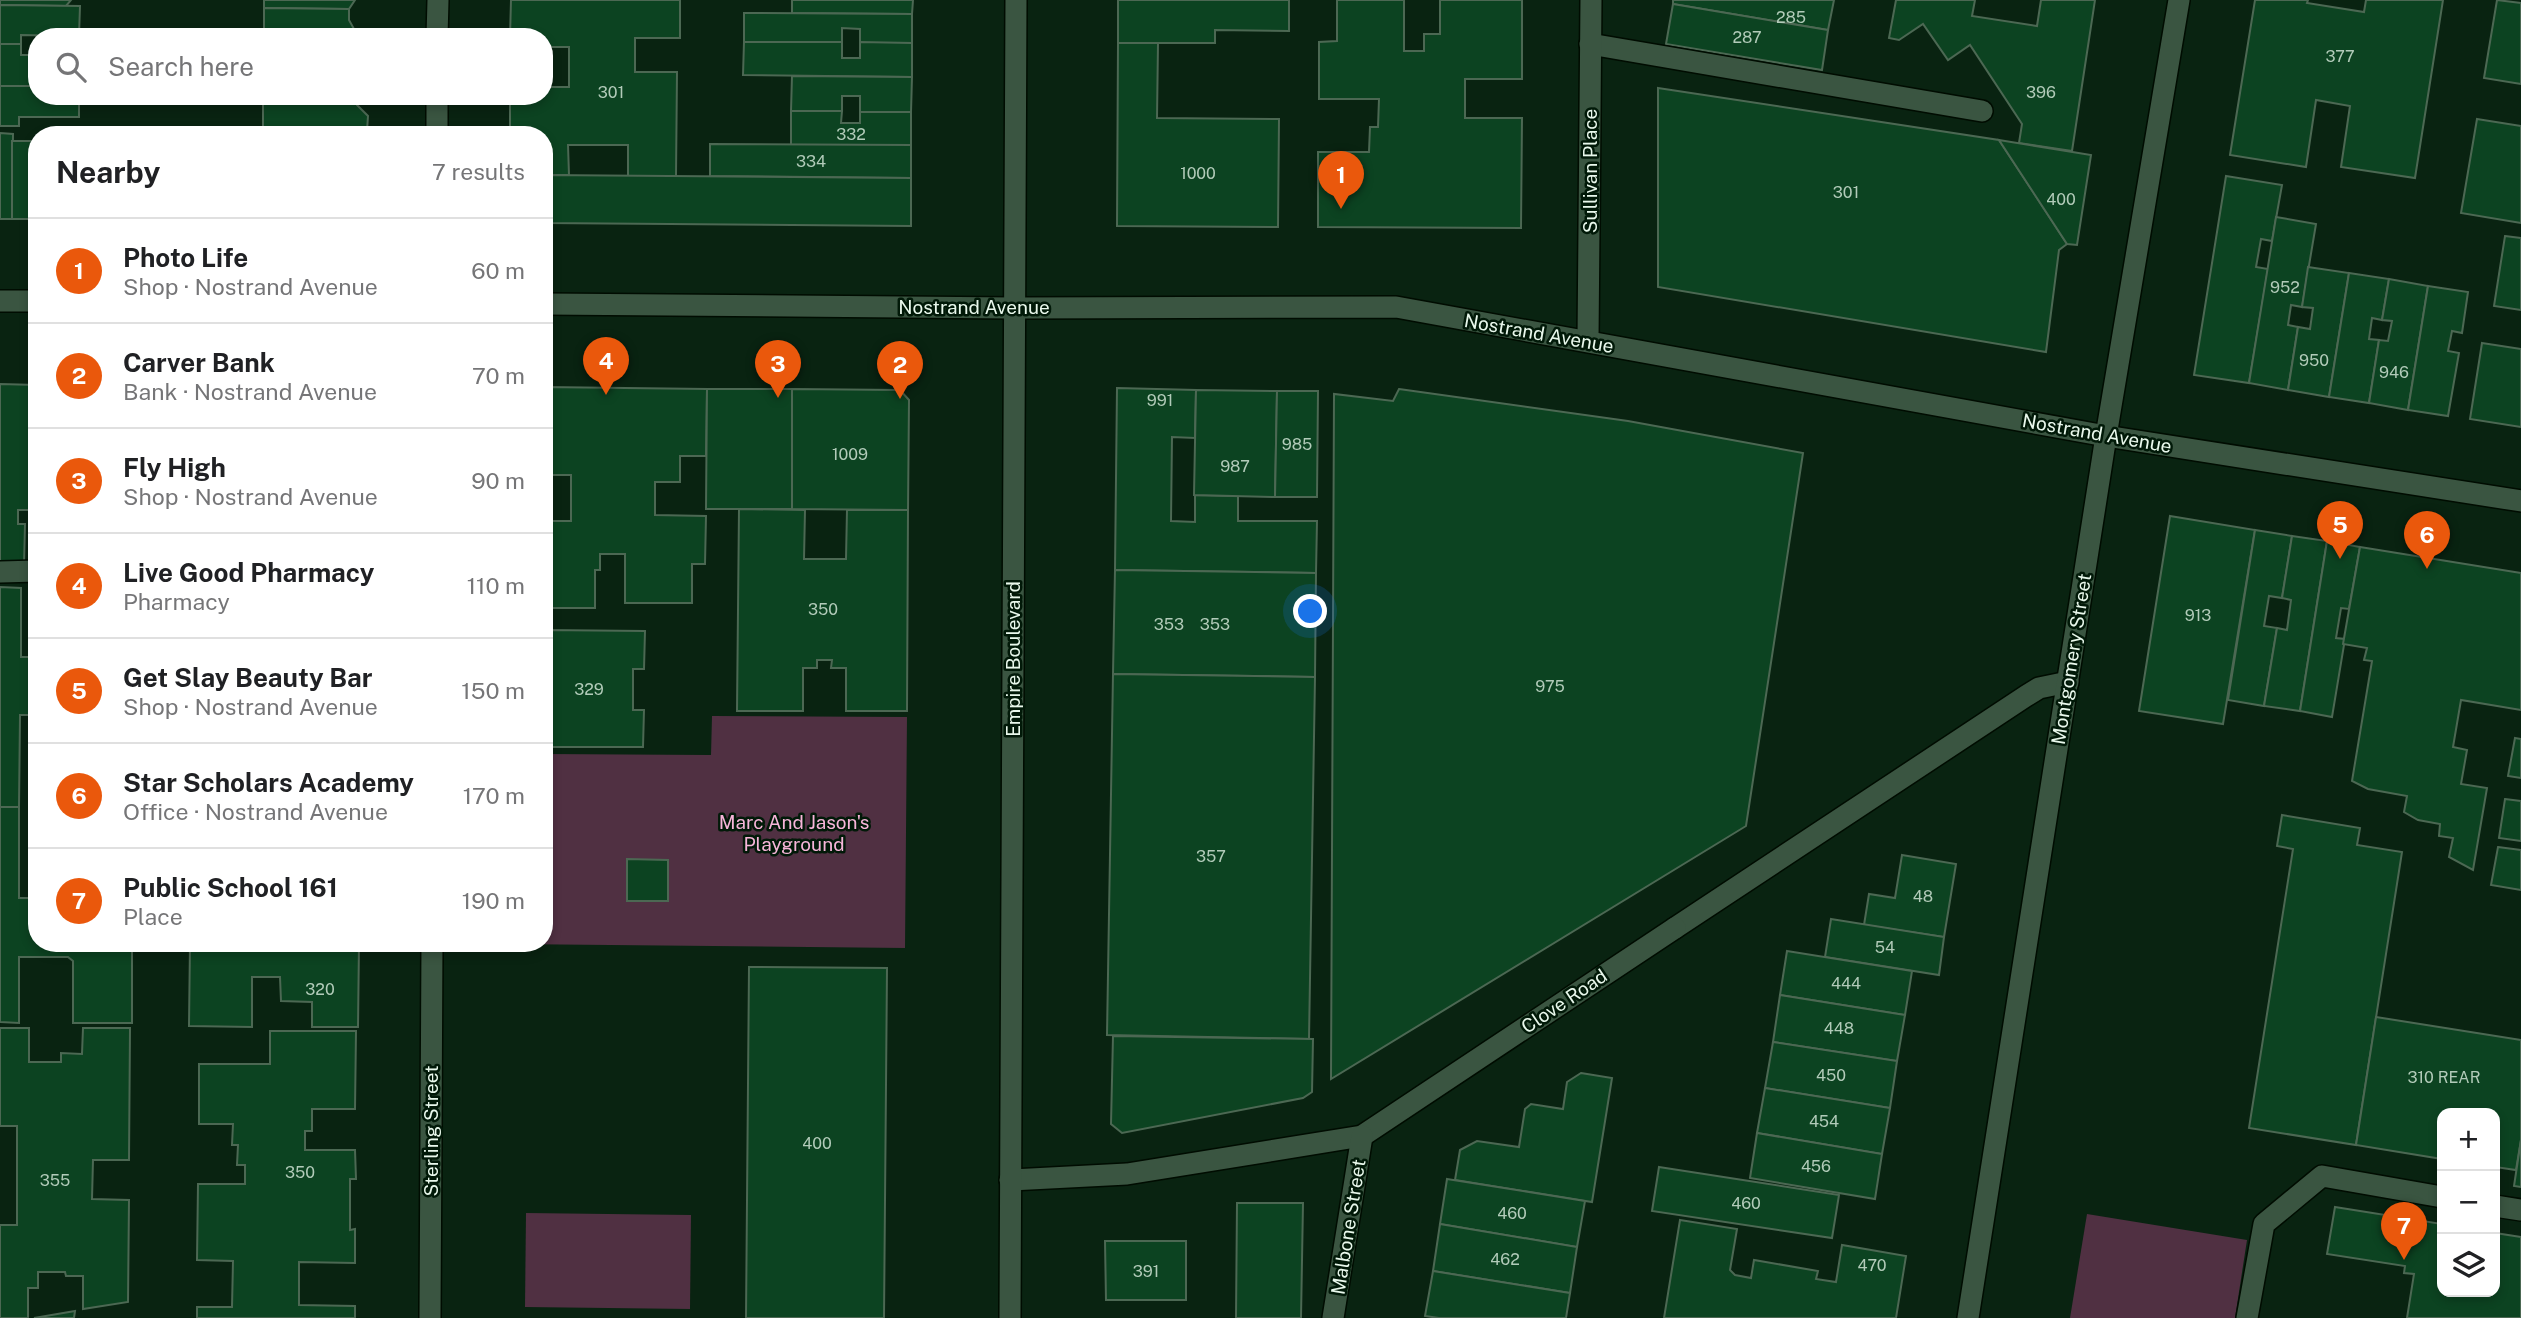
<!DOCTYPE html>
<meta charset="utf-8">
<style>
body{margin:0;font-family:"Public Sans",sans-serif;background:#f6f6f6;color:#202124}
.controls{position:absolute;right:21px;bottom:21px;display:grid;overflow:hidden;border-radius:14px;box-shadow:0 4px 10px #0003}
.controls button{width:63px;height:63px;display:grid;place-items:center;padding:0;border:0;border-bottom:2px solid #e0e0e0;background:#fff;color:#202124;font:35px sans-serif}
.you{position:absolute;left:1311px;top:612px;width:24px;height:24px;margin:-18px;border:5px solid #fff;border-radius:50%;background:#1a73e8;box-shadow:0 0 0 10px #1a73e833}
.badge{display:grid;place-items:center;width:46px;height:46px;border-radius:50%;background:#ea580c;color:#fff;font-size:23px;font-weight:700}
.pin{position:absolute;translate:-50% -58px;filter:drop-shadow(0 2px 4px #0008)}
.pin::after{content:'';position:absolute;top:37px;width:24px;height:21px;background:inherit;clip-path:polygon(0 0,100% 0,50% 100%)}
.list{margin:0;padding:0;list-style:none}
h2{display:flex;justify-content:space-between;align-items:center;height:91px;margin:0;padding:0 28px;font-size:30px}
h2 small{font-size:23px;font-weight:400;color:#757577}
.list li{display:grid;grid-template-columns:46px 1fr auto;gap:21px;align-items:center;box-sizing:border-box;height:105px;padding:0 28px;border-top:2px solid #e0e0e0}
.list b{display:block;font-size:26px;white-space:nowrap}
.list p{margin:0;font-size:23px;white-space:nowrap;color:#757577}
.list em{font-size:23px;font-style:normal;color:#757577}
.icon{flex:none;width:38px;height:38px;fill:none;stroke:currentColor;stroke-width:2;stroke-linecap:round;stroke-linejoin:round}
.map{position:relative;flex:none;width:2521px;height:1318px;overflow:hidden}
.search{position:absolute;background:#fff;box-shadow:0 4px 10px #0003;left:28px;top:28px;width:525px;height:77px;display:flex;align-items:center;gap:18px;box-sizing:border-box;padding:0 24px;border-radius:28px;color:#757577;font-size:26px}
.panel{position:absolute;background:#fff;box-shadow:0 4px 10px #0003;left:28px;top:126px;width:525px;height:826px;border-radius:28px}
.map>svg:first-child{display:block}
.green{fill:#503042}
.building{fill:#0c4321;stroke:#4c6853;stroke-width:2}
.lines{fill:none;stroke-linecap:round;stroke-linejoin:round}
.lane-casing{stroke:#000c01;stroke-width:24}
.street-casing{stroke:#000c01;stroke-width:24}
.secondary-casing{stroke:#000c01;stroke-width:24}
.lane{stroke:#3a5541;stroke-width:21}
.street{stroke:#3a5541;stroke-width:21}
.secondary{stroke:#3a5541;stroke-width:21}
.labels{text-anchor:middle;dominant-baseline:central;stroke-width:5;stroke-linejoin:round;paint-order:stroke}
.number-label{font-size:16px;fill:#b2cbb9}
.street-label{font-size:19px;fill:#e9f8ec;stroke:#011908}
.park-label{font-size:19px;fill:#f7b5d9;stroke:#011908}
</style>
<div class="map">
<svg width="2521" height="1318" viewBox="0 0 2521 1318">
<rect width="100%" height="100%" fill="#092311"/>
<g class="green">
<path d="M712,716L907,717L905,948L508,944L544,943V754L711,755Z"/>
<path d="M526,1213L691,1215L690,1309L525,1307Z"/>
<path d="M2087,1214L2247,1240L2235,1318H2070Z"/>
</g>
<g class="building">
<path d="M0,0H71L66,6L0,5Z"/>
<path d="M264,0H355L349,9L264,8Z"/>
<path d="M511,0H680V38H635V72H677L676,176H628V145H568L569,175H544V135H510V96H544V87H569V47H544V37H510Z"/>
<path d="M792,0H913L912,14L792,13Z"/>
<path d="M1118,0H1289V31L1215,30V43H1118Z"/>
<path d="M1337,0H1404V51H1424V34H1440V0H1522V79H1465V118H1522L1521,228L1318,227V152H1369L1370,127H1378L1379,99H1319V42L1337,41Z"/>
<path d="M1673,0H1834L1828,30L1673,4Z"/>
<path d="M1896,0H1975L1972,16L2037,26L2041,0H2095L2072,151L2019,143L2022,124L1970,45L1948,60L1923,24L1899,40L1889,38Z"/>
<path d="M2255,0H2308L2307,3L2364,12L2366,0H2443L2415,178L2341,167L2350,106L2316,100L2306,167L2230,155Z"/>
<path d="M2497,0L2521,3V84L2484,78Z"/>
<path d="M1673,4L1828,30L1822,70L1666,44Z"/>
<path d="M0,5L80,6L79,36L21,35V44H0Z"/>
<path d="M264,8L349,9V20L354,29L355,37H264Z"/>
<path d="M744,13L912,14V43H860V29L842,28V42H744Z"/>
<path d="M744,42H842V58H860V42L912,43V77L743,75Z"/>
<path d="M1118,43H1158L1157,118L1279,119L1278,227L1117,226Z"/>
<path d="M0,44H21V55H37V86H0Z"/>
<path d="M792,76L912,77L911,112H860V96H842V111H791Z"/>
<path d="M0,86H37V96H79V117H19V126H0Z"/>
<path d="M1658,88L1999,140L2067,244L2059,250L2046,352L1658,287Z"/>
<path d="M263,96H357V105L368,116L367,131L366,133H263Z"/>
<path d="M791,111H842L841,123H860V112H911V145H791Z"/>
<path d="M2477,119L2521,126V223L2461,213Z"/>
<path d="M0,133L13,134L12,219H0Z"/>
<path d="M1999,140L2091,155L2077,245L2067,244Z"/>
<rect x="12" y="141" width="25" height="78"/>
<path d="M710,144L911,145V178L710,176Z"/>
<path d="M544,175L911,178V226L544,223Z"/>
<path d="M2226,176L2282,185L2272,241L2261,239L2256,267L2268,269L2249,383L2194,375Z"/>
<path d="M2276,217L2316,224L2302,307L2291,305L2288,325L2298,327L2288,390L2249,383Z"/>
<path d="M2505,236L2521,238V310L2494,306Z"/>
<path d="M2308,267L2349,273L2329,397L2288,390L2298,327L2310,329L2313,308L2302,307Z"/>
<path d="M2349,273L2389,279L2382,320L2372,318L2369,339L2379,340L2369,403L2329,397Z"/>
<path d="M2389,279L2428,286L2408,410L2369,403L2379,340L2388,341L2392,321L2382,320Z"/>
<path d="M2428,286L2468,292L2462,333L2452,331L2448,351L2459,353L2448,416L2408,410Z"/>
<path d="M2482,343L2521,349V427L2470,419Z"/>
<path d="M0,384L37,385V510H18V524H25L24,566H0Z"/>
<path d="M544,387L707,389L706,456H680V482H655V515L706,516L705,564H692V603H625V554H600V570H595V608H544V516H546L547,521H571V475H547V480H544Z"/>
<path d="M1117,388L1196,390L1195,438L1172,437L1171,521L1195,522V495L1238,496V521H1317L1316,573L1115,570Z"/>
<path d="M707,389H792V509H706Z"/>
<path d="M792,389L900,390L909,400L908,510L792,509Z"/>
<path d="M1399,389L1628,421L1803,453L1746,826L1331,1079L1334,394L1393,401Z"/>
<path d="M1196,390L1277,391L1275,497L1194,495Z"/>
<path d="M1277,391H1318L1317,497H1275Z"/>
<path d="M739,509L805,510L804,559H846L847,510H908L907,711H846V668H831L832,660H817V668H803V711H737Z"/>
<path d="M2170,516L2255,530L2223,724L2139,711Z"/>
<path d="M2255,530L2292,536L2282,598L2269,596L2264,626L2277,628L2264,706L2228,700Z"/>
<path d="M2292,536L2327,541L2300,711L2264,706L2277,628L2287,630L2291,600L2282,598Z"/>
<path d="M2327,541L2360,547L2349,609L2341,608L2336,638L2345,639L2332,717L2300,711Z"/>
<path d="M2360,547L2521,573V710L2461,700L2453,747L2467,750L2461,784L2487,788L2473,870L2449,857L2453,838L2439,836L2440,824L2418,820L2404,812L2407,796L2368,789L2352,781L2372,661L2364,660L2367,648L2343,644Z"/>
<path d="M1115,570L1316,573L1315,677L1113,674Z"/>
<path d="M0,587L21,588V657H37V715H20L19,807H0Z"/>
<path d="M544,630L645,631L644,669H633V710H644L643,747H544Z"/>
<path d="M1113,674L1315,677L1309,1039L1107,1035Z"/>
<path d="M2515,738L2521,739V778L2508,776Z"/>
<path d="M2505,799L2521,801V841L2499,838Z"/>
<path d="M0,807H19V898H37V943H132V1023H73V961L68,957H19V1023L0,1022Z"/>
<path d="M2282,815L2360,828L2357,845L2402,852L2356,1145L2249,1128L2293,849L2277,846Z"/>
<path d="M2498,847L2521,850V890L2491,885Z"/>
<path d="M1902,855L1956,864L1944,937L1864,925L1869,894L1895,898Z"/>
<path d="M627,859L668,860V901H627Z"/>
<path d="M1831,919L1944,937L1939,975L1825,957Z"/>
<path d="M190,943H359L358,1027H312V1002L281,1001L280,977H252V1027L189,1026Z"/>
<path d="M1787,951L1912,971L1905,1015L1780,995Z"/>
<path d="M749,967L887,968L884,1318H746Z"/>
<path d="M1780,995L1905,1015L1897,1061L1773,1042Z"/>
<path d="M2376,1017L2521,1040V1140L2516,1170L2495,1167V1113H2442V1159L2356,1145Z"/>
<path d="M0,1028H29V1062H61V1053L82,1054L83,1028H130L129,1160H93L92,1199L129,1200L128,1302L83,1309V1276H66L65,1272H38V1288H28V1318H0V1225H17V1126H0Z"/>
<path d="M270,1031H356L355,1109H312V1131H305V1150H355L356,1179H350V1230L355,1229V1263L299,1262V1305L355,1306V1318H197V1307H232L233,1261L197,1260L198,1184H245V1165H237L238,1145H232L233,1124H199V1064H270Z"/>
<path d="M1113,1036L1313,1039L1312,1092L1303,1098L1122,1133L1111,1124Z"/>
<path d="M1773,1042L1897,1061L1890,1108L1765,1088Z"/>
<path d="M1581,1073L1612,1078L1592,1202L1455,1180L1460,1150L1477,1141L1519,1147L1525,1109L1531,1104L1563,1109L1567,1082Z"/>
<path d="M1765,1088L1890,1108L1882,1154L1757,1133Z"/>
<path d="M1757,1133L1882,1154L1875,1199L1750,1178Z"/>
<path d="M2521,1140V1187L2514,1186Z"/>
<path d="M1659,1167L1839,1195L1832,1238L1652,1211Z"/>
<path d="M1447,1179L1585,1201L1577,1247L1440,1224Z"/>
<path d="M1237,1203H1303L1301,1318H1236Z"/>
<path d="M2335,1207L2442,1224V1292H2495V1233L2521,1237V1318H2407L2414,1274L2404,1273L2405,1266L2327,1254Z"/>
<path d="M1680,1220L1737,1229L1730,1270L1735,1275L1751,1278L1754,1260L1818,1271L1816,1279L1836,1282L1842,1245L1906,1256L1896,1318H1664Z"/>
<path d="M1440,1224L1577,1247L1570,1293L1433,1271Z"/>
<path d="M1105,1241H1186V1300H1106Z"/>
<path d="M1433,1271L1570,1293L1566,1318H1439L1425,1316Z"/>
<path d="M75,1311L74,1318H34Z"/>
</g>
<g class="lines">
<g class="lane-casing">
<g id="lane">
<path d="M1590,44L1982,111"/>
<path d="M0,572L37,571"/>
<path d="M1675,928L2026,696L2039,688L2068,682"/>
<path d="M2495,1206L2521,1210"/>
<path d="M2247,1318L2264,1224L2322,1176L2442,1197"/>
</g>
</g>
<g class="street-casing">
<g id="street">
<path d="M437,37L438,0"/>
<path d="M437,135V96"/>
<path d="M1588,341L1591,0"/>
<path d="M1010,1180L1127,1174L1362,1136L1675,928"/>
<path d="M430,1318L432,943"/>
<path d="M1333,1318L1362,1136"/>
<path d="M1968,1318L2106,436L2179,0"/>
</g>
</g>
<g class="secondary-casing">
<g id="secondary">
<path d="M0,301H37"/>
<path d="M544,304L1014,308L1396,307L2106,436L2521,501"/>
<path d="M1010,1318L1016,0"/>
</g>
</g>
<use href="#lane" class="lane"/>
<use href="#street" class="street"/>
<use href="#secondary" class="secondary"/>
</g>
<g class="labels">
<g class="number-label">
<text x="1791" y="17">285</text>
<text x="1747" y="37">287</text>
<text x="2340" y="56">377</text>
<text x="611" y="92">301</text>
<text x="2041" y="92">396</text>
<text x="851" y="134">332</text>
<text x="811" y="161">334</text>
<text x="1198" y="173">1000</text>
<text x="1846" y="192">301</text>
<text x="2061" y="199">400</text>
<text x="2285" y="287">952</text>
<text x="2314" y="360">950</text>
<text x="2394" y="372">946</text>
<text x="1160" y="400">991</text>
<text x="1297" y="444">985</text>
<text x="850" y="454">1009</text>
<text x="1235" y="466">987</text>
<text x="823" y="609">350</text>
<text x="2198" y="615">913</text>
<text x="1169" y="624">353</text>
<text x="1215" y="624">353</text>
<text x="1550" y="686">975</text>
<text x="589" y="689">329</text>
<text x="1211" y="856">357</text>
<text x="1923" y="896">48</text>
<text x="1885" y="947">54</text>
<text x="1846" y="983">444</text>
<text x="320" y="989">320</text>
<text x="1839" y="1028">448</text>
<text x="1831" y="1075">450</text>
<text x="2444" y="1077">310 REAR</text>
<text x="1824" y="1121">454</text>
<text x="817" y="1143">400</text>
<text x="1816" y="1166">456</text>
<text x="300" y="1172">350</text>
<text x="55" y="1180">355</text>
<text x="1746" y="1203">460</text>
<text x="1512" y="1213">460</text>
<text x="1505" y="1259">462</text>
<text x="1872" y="1265">470</text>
<text x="1146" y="1271">391</text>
</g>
<g class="street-label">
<text transform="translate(1590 171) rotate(-90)">Sullivan Place</text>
<text x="974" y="307">Nostrand Avenue</text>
<text transform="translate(1539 333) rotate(10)">Nostrand Avenue</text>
<text transform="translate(2097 433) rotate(10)">Nostrand Avenue</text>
<text transform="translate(1013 659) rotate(-90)">Empire Boulevard</text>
<text transform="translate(2071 659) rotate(-81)">Montgomery Street</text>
<text transform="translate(1564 1001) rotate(-34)">Clove Road</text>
<text transform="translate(431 1131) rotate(-90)">Sterling Street</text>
<text transform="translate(1348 1227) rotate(-81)">Malbone Street</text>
</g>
<g class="park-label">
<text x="794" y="822">Marc And Jason's<tspan x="794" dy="22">Playground</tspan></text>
</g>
</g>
</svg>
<div class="controls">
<button>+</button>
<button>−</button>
<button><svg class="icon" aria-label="layers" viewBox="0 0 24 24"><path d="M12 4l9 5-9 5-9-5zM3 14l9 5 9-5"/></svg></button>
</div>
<div class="you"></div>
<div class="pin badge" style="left:1341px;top:209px">1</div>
<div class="pin badge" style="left:900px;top:399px">2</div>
<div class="pin badge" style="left:778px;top:398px">3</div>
<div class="pin badge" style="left:606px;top:395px">4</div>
<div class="pin badge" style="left:2340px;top:559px">5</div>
<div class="pin badge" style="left:2427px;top:569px">6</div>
<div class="pin badge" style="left:2404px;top:1260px">7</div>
<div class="search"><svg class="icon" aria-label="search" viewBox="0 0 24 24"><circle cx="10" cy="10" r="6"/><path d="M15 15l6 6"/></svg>Search here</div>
<section class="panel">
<h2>Nearby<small>7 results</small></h2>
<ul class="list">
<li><span class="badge">1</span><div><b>Photo Life</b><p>Shop · Nostrand Avenue</p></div><em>60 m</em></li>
<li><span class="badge">2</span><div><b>Carver Bank</b><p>Bank · Nostrand Avenue</p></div><em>70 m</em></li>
<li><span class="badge">3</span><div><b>Fly High</b><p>Shop · Nostrand Avenue</p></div><em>90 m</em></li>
<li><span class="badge">4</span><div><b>Live Good Pharmacy</b><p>Pharmacy</p></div><em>110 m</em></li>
<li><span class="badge">5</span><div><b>Get Slay Beauty Bar</b><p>Shop · Nostrand Avenue</p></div><em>150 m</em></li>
<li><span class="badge">6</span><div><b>Star Scholars Academy</b><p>Office · Nostrand Avenue</p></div><em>170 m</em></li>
<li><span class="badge">7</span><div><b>Public School 161</b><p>Place</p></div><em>190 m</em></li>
</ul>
</section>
</div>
